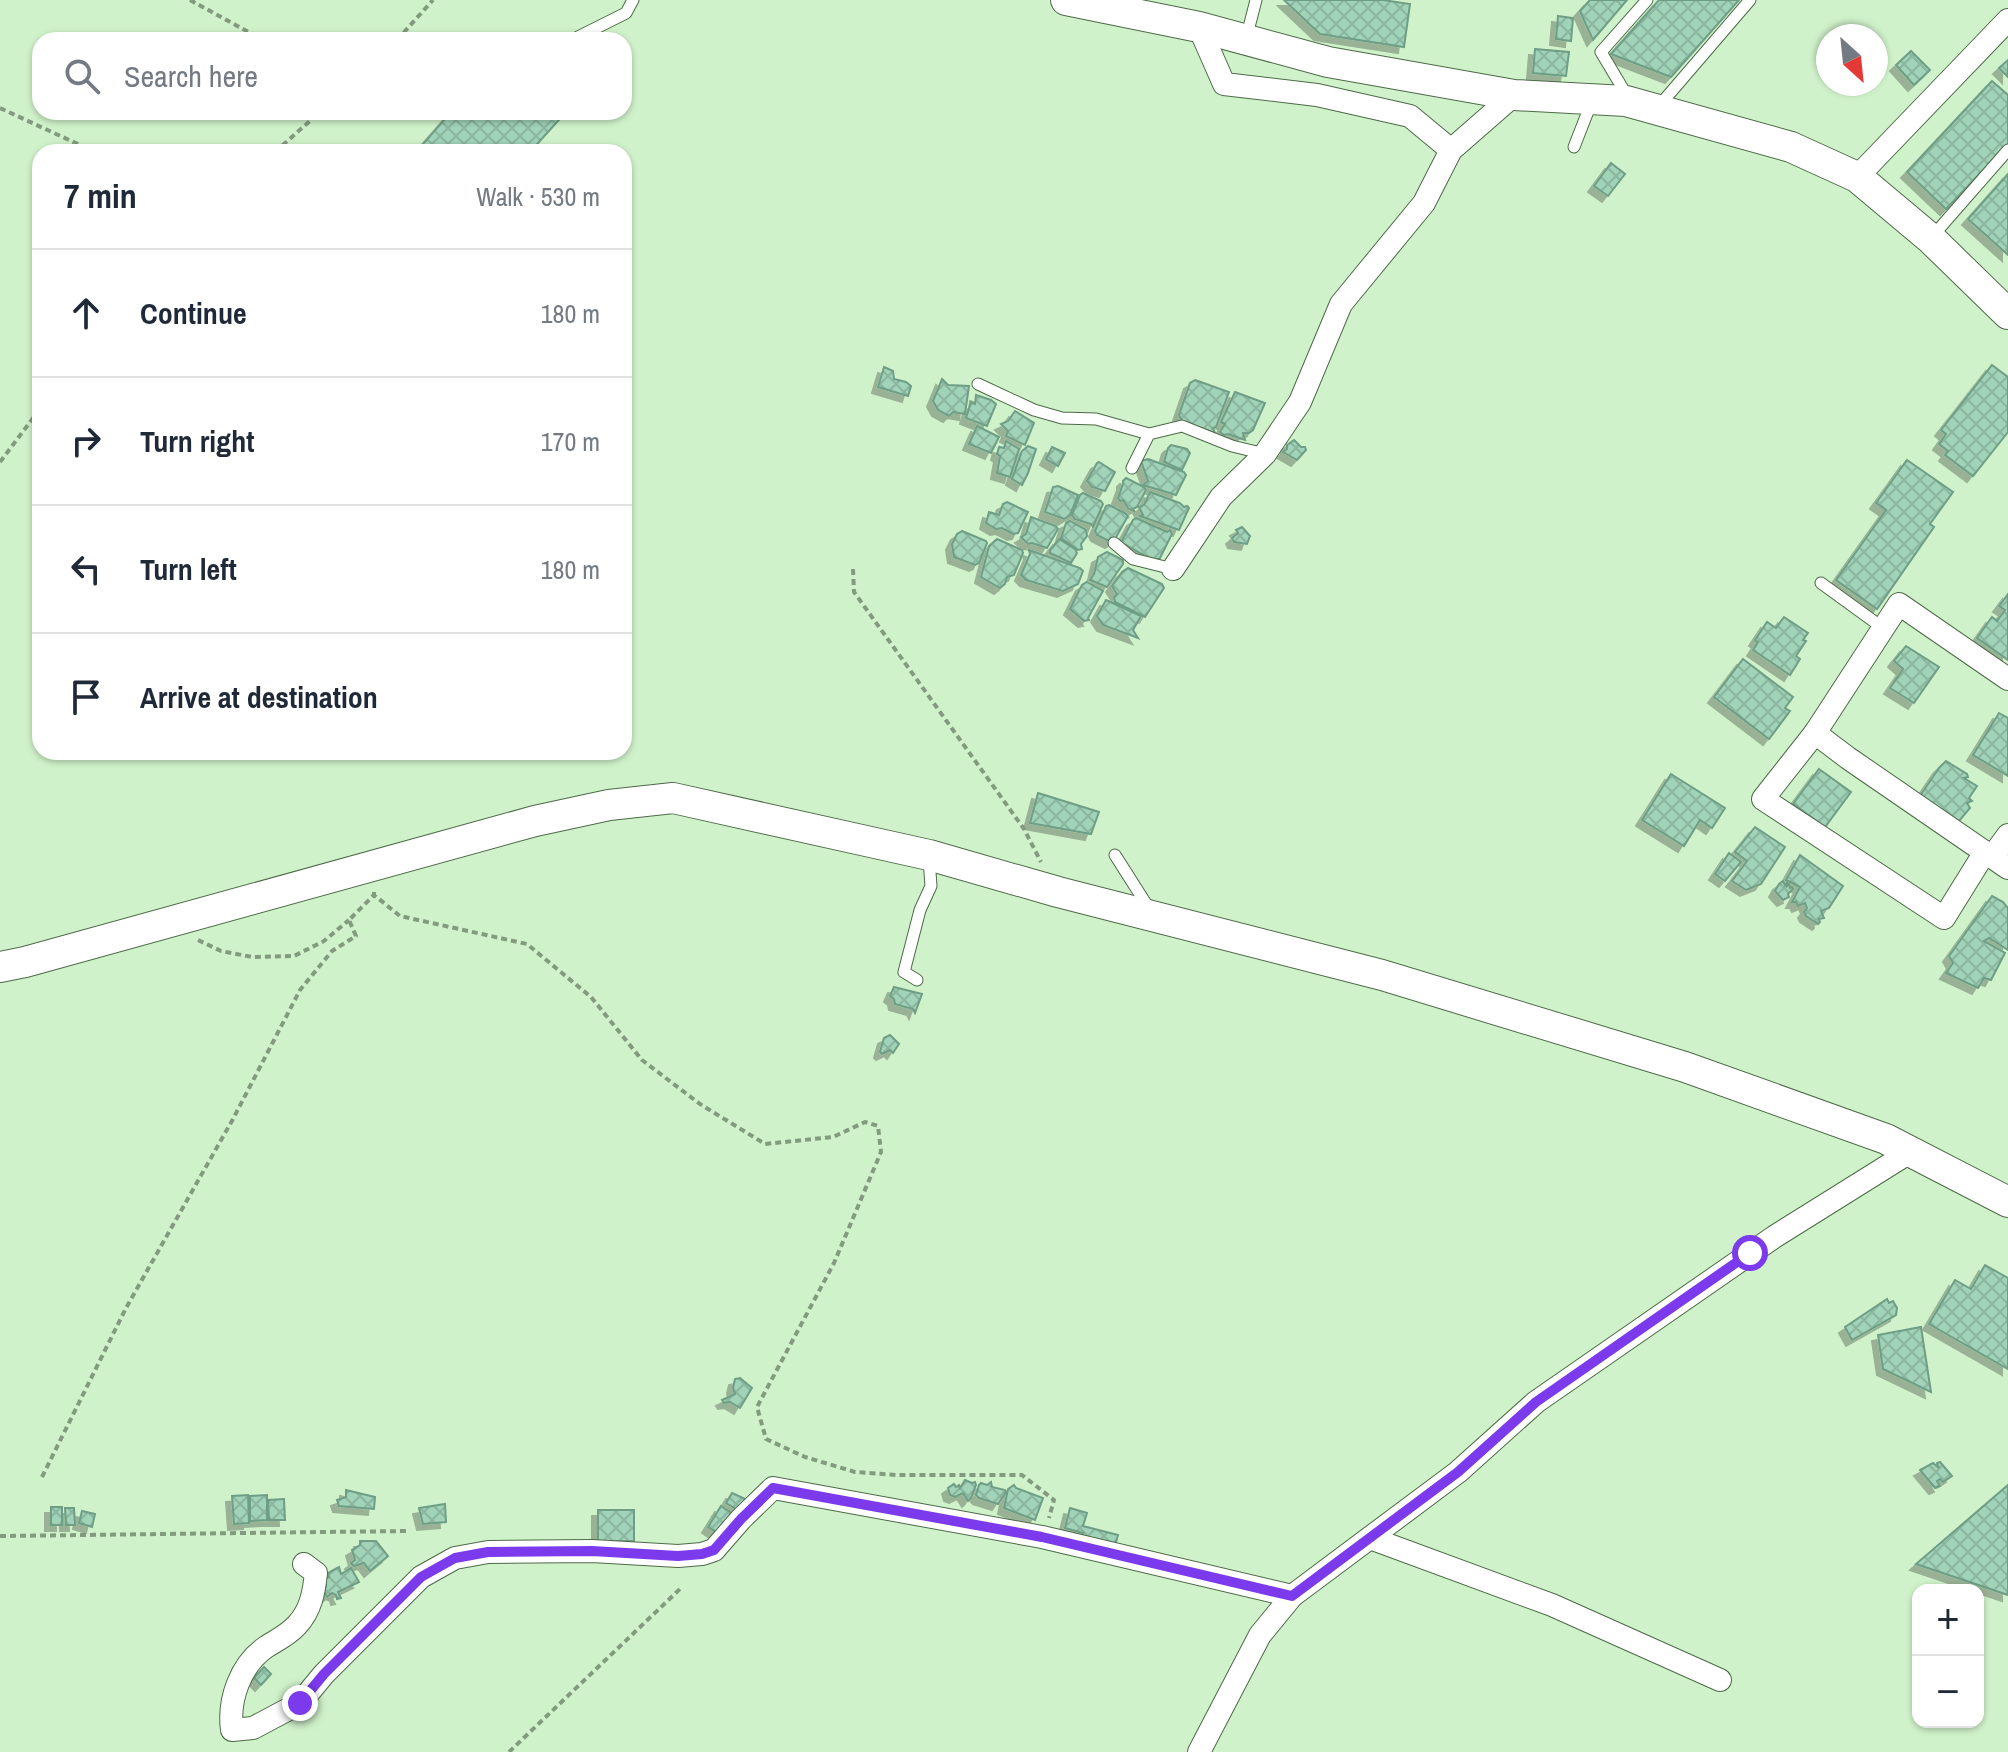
<!DOCTYPE html>
<meta charset="utf-8">
<style>
body{margin:0;font-family:"Archivo Narrow",sans-serif;background:#f6f6f7;color:#1f2937}
.controls{position:absolute;right:24px;bottom:24px;display:grid;overflow:hidden;border-radius:16px;box-shadow:0 2px 6px #0004}
.controls button{width:72px;height:72px;display:grid;place-items:center;padding:0;border:0;border-bottom:2px solid #e0e1e3;background:#fff;color:#1f2937;font:40px sans-serif}
.compass{position:absolute;left:1816px;top:24px;width:72px;height:72px;border-radius:50%;background:#fff;box-shadow:0 2px 6px #0004;rotate:153deg}
.stop{position:absolute;width:24px;height:24px;margin:-18px;border:6px solid #7c3aed;border-radius:50%;background:#fff}
.stop.end{background:#7c3aed;border-color:#fff;box-shadow:0 2px 8px #0008}
.list{margin:0;padding:0;list-style:none}
h2{display:flex;justify-content:space-between;align-items:center;height:104px;margin:0;padding:0 32px;font-size:34px}
h2 small{font-size:26px;font-weight:400;color:#747a83}
.list li{display:grid;grid-template-columns:52px 1fr auto;gap:24px;align-items:center;box-sizing:border-box;height:128px;padding:0 32px;border-top:2px solid #e0e1e3}
.list b{display:block;font-size:30px;white-space:nowrap}
.list em{font-size:26px;font-style:normal;color:#747a83}
.icon{flex:none;width:44px;height:44px;fill:none;stroke:currentColor;stroke-width:2;stroke-linecap:round;stroke-linejoin:round}
.map{position:relative;flex:none;width:2008px;height:1752px;overflow:hidden}
.search{position:absolute;background:#fff;box-shadow:0 2px 6px #0004;left:32px;top:32px;width:600px;height:88px;display:flex;align-items:center;gap:20px;box-sizing:border-box;padding:0 28px;border-radius:24px;color:#747a83;font-size:30px}
.panel{position:absolute;background:#fff;box-shadow:0 2px 6px #0004;left:32px;top:144px;width:600px;height:616px;border-radius:24px}
.map>svg:first-child{display:block}
.building{fill:url(#building-cross-hatch);stroke:#6e9e85;stroke-width:2;filter:url(#shadow)}
.lines{fill:none;stroke-linecap:round;stroke-linejoin:round}
.lane-casing{stroke:#4d6a48;stroke-width:13}
.street-casing{stroke:#4d6a48;stroke-width:24}
.secondary-casing{stroke:#4d6a48;stroke-width:32}
.path{stroke:#829b7e;stroke-width:4;stroke-dasharray:6 4;stroke-linecap:butt}
.lane{stroke:#fff;stroke-width:11}
.street{stroke:#fff;stroke-width:22}
.secondary{stroke:#fff;stroke-width:30}
.route{stroke:#7c3aed;stroke-width:10}
</style>
<div class="map">
<svg width="2008" height="1752" viewBox="0 0 2008 1752">
<defs>
<pattern id="building-cross-hatch" width="8" height="8" patternUnits="userSpaceOnUse" patternTransform="scale(2)"><rect width="8" height="8" fill="#a1d3b8"/><path d="M0 0l8 8M0 8l8-8" fill="none" stroke="#8ab59e"/></pattern>
<filter id="shadow"><feDropShadow dx="-6" dy="6" stdDeviation="0" flood-color="#0004"/></filter>
</defs>
<rect width="100%" height="100%" fill="#d0f2ca"/>
<g class="building">
<path d="M1284,0H1383L1410,4L1404,47L1320,34Z"/>
<path d="M1590,0H1627L1593,40L1580,11Z"/>
<path d="M1659,0H1739L1671,77L1611,54Z"/>
<path d="M1558,16L1573,18L1571,41L1556,39Z"/>
<path d="M1535,49L1569,52L1566,76L1533,73Z"/>
<path d="M1911,51L1930,70L1914,85L1896,65Z"/>
<path d="M2008,60V77L1999,68Z"/>
<path d="M1992,81L2008,95V144L1946,209L1907,172Z"/>
<path d="M451,112H566L530,152H416Z"/>
<path d="M1611,163L1625,174L1608,196L1594,186Z"/>
<path d="M2008,174V255L1968,219Z"/>
<path d="M1992,365L2008,377V432L1973,476L1945,455L1948,451L1939,444L1946,434L1941,430Z"/>
<path d="M884,367L893,371L894,379L906,382L911,386L908,396L878,387Z"/>
<path d="M942,379L948,385L969,386L965,414L953,412L949,416L938,410L933,401Z"/>
<path d="M1195,380L1229,392L1216,427L1213,428L1215,433L1182,421L1179,415L1190,383Z"/>
<path d="M1235,392L1265,403L1253,430L1249,433H1243L1245,440L1228,434L1224,435L1220,432L1225,424L1221,422Z"/>
<path d="M976,395L991,400L996,404L987,426L966,418L971,402L975,404Z"/>
<path d="M1015,411L1034,423L1025,445L1006,436L1008,431L1001,424L1008,421Z"/>
<path d="M977,426L999,437L991,453L969,444Z"/>
<path d="M1294,440L1301,447H1305L1306,450L1297,460L1283,452L1287,449V445Z"/>
<path d="M1006,441L1019,449L1010,477L997,473L1000,456L997,454L999,447L1004,448Z"/>
<path d="M1171,445L1187,449L1190,453L1182,470L1164,462L1168,448Z"/>
<path d="M1028,446L1036,449L1028,473L1022,485L1012,479L1022,451Z"/>
<path d="M1052,447L1065,453L1058,466L1046,459Z"/>
<path d="M1148,459L1184,472L1186,475L1176,495L1143,485L1148,481L1141,461Z"/>
<path d="M1907,460L1953,492L1930,524L1934,527L1877,609L1836,580L1886,510L1876,503Z"/>
<path d="M1099,462L1115,472L1105,491L1092,487L1087,481L1097,463Z"/>
<path d="M1126,478L1144,487L1146,490L1137,507L1133,509L1135,512L1128,508L1123,500L1120,501L1118,498L1123,484V481Z"/>
<path d="M1058,486L1078,495L1070,515L1064,519L1045,512L1053,487Z"/>
<path d="M1150,492L1180,503L1184,507L1187,506L1189,508L1179,530L1140,516L1143,515L1139,507L1144,505Z"/>
<path d="M1083,493L1101,501L1103,504L1093,527L1091,524L1075,519L1072,515L1080,495Z"/>
<path d="M1007,502L1028,512L1018,533L1013,534L1002,528L996,529L986,523L989,512L999,515L1003,504Z"/>
<path d="M1109,505L1125,513L1128,516L1115,539L1111,542L1097,535L1095,531L1106,506Z"/>
<path d="M1031,517L1056,526L1058,529L1047,548L1032,543L1028,544L1021,537L1026,534Z"/>
<path d="M1136,518L1167,532L1170,530L1172,534L1160,558L1154,561L1121,542L1133,520Z"/>
<path d="M1070,521L1086,530L1087,536L1081,544L1082,549L1078,550L1061,538L1066,523Z"/>
<path d="M1242,527L1250,536L1247,544L1234,542L1232,538L1238,533L1236,530Z"/>
<path d="M962,531L986,541L987,543L979,563L975,565L954,557L952,544L957,534Z"/>
<path d="M997,539L1022,550L1023,553L1014,575L1007,577L1005,584L1000,588L981,577L989,546Z"/>
<path d="M1059,539L1075,549L1077,553L1071,563L1050,553V550Z"/>
<path d="M1029,550L1080,568L1083,571L1078,584L1063,591L1026,580L1021,575L1030,554Z"/>
<path d="M1107,552L1123,560V564L1107,587L1090,580L1094,574L1098,557Z"/>
<path d="M1128,568L1162,584L1164,588L1145,617L1115,602L1114,597L1117,594L1112,586L1122,572Z"/>
<path d="M1087,582L1103,591L1088,618L1089,620L1084,621L1070,609L1082,585Z"/>
<path d="M2008,594V660L1977,638L1992,617L1997,621L2005,610L1999,606Z"/>
<path d="M1106,600L1141,616L1133,630L1138,638L1103,625L1097,616Z"/>
<path d="M1784,617L1808,633L1803,640L1806,641L1796,656L1800,659L1790,675L1753,650L1758,642L1755,640L1767,622L1776,628Z"/>
<path d="M1906,646L1939,667L1914,703L1890,688L1903,669L1894,661Z"/>
<path d="M1743,659L1793,697L1785,708L1790,711L1769,739L1714,697Z"/>
<path d="M1999,713L2008,718V776L1973,755Z"/>
<path d="M1946,761L1967,774L1968,777L1964,778L1977,786L1969,798L1972,801L1967,803L1970,808L1960,820L1954,822L1920,796L1939,768Z"/>
<path d="M1819,769L1851,792L1825,827L1793,804Z"/>
<path d="M1671,774L1725,808L1712,828L1700,820L1684,846L1642,820Z"/>
<path d="M1038,793L1099,812L1091,834L1030,823Z"/>
<path d="M1755,827L1785,847L1761,884L1746,890L1732,881L1747,861L1735,852Z"/>
<path d="M1729,853L1741,862L1725,881L1715,874Z"/>
<path d="M1800,855L1843,886L1829,908L1821,911L1824,918L1819,919L1820,922L1818,924L1806,916L1804,912L1807,908L1805,903L1798,906L1796,902H1792L1800,887L1786,880Z"/>
<path d="M1783,881L1785,885L1787,883V886L1789,884L1790,888L1792,887L1793,889L1788,894L1789,897L1783,900L1775,891L1779,884Z"/>
<path d="M1992,896L2003,902L2008,908V950L1989,938L1984,941L2005,953L1991,980L1984,978L1978,988L1946,973L1953,963L1949,956Z"/>
<path d="M894,987L922,994L915,1013L913,1009L895,1004L894,999L890,996Z"/>
<path d="M890,1035L899,1044L893,1053L890,1050L882,1054L880,1052L884,1038Z"/>
<path d="M1985,1265L2008,1278V1369L1929,1324L1955,1280L1971,1289Z"/>
<path d="M1887,1299L1889,1303L1893,1301L1897,1308L1896,1315L1852,1340L1845,1327Z"/>
<path d="M1921,1327L1931,1392L1883,1369L1878,1335Z"/>
<path d="M740,1378L752,1388L740,1408L730,1402L724,1403L722,1400L735,1394L733,1388L735,1379Z"/>
<path d="M1940,1462L1952,1476L1943,1482L1940,1479L1937,1481L1940,1486L1935,1488L1920,1470L1933,1463L1939,1468L1937,1463Z"/>
<path d="M965,1480L972,1483L975,1482L976,1485L971,1498L968,1501L963,1493L955,1497L950,1495L948,1488L954,1484L956,1487L959,1485L960,1488Z"/>
<path d="M991,1482L992,1487L1005,1490L1006,1492L998,1504L979,1498L976,1495L979,1485L981,1483L987,1485Z"/>
<path d="M1014,1485L1016,1488L1043,1498L1035,1520L1004,1508L1008,1489Z"/>
<path d="M2008,1485V1595L1916,1564Z"/>
<path d="M346,1490L375,1497L374,1509L339,1506L337,1500L346,1497Z"/>
<path d="M732,1493L745,1499L738,1510L726,1503Z"/>
<path d="M248,1495L249,1523L234,1524L232,1496Z"/>
<path d="M267,1495V1520L250,1521V1496Z"/>
<path d="M284,1499L285,1520H269L268,1500Z"/>
<path d="M445,1504L446,1522L423,1524L419,1508Z"/>
<path d="M721,1506L735,1515L722,1536L708,1527Z"/>
<rect x="51" y="1507" width="11" height="18"/>
<path d="M65,1508H74L75,1525H66Z"/>
<path d="M1070,1508L1087,1513L1083,1526L1118,1535L1113,1553L1081,1544L1083,1533L1065,1528Z"/>
<rect x="598" y="1510" width="36" height="31"/>
<path d="M82,1511L95,1514L92,1527L79,1523Z"/>
<path d="M360,1541H376L388,1556L370,1571L364,1563L354,1566L351,1563L355,1560L352,1550L360,1545Z"/>
<path d="M339,1567L341,1574L351,1568L359,1582L338,1592L341,1598L337,1599L336,1595L332,1593L327,1597L323,1589L326,1587V1578L329,1577L328,1573Z"/>
<path d="M264,1667L271,1674L261,1685L254,1678Z"/>
</g>
<g class="lines">
<g class="lane-casing">
<g id="lane">
<path d="M576,38L626,13L633,0"/>
<path d="M1246,39L1256,0"/>
<path d="M1629,99L1601,52L1647,0"/>
<path d="M1659,106L1750,0"/>
<path d="M1574,147L1592,101"/>
<path d="M1931,238L2008,150"/>
<path d="M978,384L1034,410L1062,418L1096,419L1149,434"/>
<path d="M1132,468L1149,434L1182,426L1232,446L1265,454"/>
<path d="M1114,543L1133,559L1173,569"/>
<path d="M1821,583L1883,628"/>
<path d="M1115,855L1150,910"/>
<path d="M917,980L904,972L920,910L931,886L929,859"/>
</g>
</g>
<g class="street-casing">
<g id="street">
<path d="M1451,150L1514,95"/>
<path d="M1857,177L2008,20"/>
<path d="M1173,569L1221,497L1265,454L1300,402L1341,304L1424,203L1451,150L1410,116L1317,95L1224,84L1199,27"/>
<path d="M2008,679L1899,604L1815,733L1848,758L2008,868"/>
<path d="M1815,733L1763,799L1944,918L1985,852"/>
<path d="M1992,857L2008,835"/>
<path d="M1370,1538L1552,1605L1720,1680"/>
<path d="M304,1564L316,1573C314,1592 311,1610 297,1625C288,1635 277,1640 266,1647C240,1665 228,1700 232,1730L253,1728L300,1703L324,1674L421,1577L455,1558L488,1552L592,1551L678,1556L702,1554L714,1550L741,1519L773,1488L1042,1537L1292,1596"/>
<path d="M1199,1752L1260,1635L1292,1596L1458,1472L1536,1402L1774,1237L1910,1152"/>
</g>
</g>
<g class="secondary-casing">
<g id="secondary">
<path d="M1066,0L1199,27L1328,62L1514,95L1626,101L1791,147L1857,177L1931,239L2008,314"/>
<path d="M0,967L25,962L535,821L609,805L673,798L929,855L1058,892L1382,975L1685,1067L1886,1139L2008,1202"/>
</g>
</g>
<g class="path">
<path d="M190,0L263,40"/>
<path d="M397,40L433,0"/>
<path d="M0,108L95,152"/>
<path d="M275,152L320,112"/>
<path d="M0,462L40,409"/>
<path d="M853,569L854,592L1024,829L1041,862"/>
<path d="M374,892V895L400,916L527,944L591,997L642,1060L700,1104L765,1144L833,1137L865,1122L878,1126L881,1152L834,1263L757,1407L766,1439L805,1457L855,1472L897,1475H1022L1054,1500L1049,1518"/>
<path d="M198,940L221,951L252,957L294,956L324,941L349,920"/>
<path d="M42,1477L126,1308L233,1119L300,990L332,951L356,936L349,920L374,895"/>
<path d="M0,1536L407,1531"/>
<path d="M509,1752L681,1588"/>
</g>
<use href="#lane" class="lane"/>
<use href="#street" class="street"/>
<use href="#secondary" class="secondary"/>
</g>
<g class="lines">
<path class="route" d="M300,1703L324,1674L421,1577L455,1558L488,1552L592,1551L678,1556L702,1554L714,1550L741,1519L773,1488L1042,1537L1292,1596L1458,1472L1536,1402L1750,1253"/>
</g>
</svg>
<div class="controls">
<button>+</button>
<button>−</button>
</div>
<svg class="compass" viewBox="-18 -18 36 36"><path d="M0-13l5 13h-10z" fill="#e53935"/><path d="M0 13l5-13h-10z" fill="#747a83"/></svg>
<div class="stop" style="left:1750px;top:1253px"></div>
<div class="stop end" style="left:300px;top:1703px"></div>
<div class="search"><svg class="icon" aria-label="search" viewBox="0 0 24 24"><circle cx="10" cy="10" r="6"/><path d="M15 15l6 6"/></svg>Search here</div>
<section class="panel">
<h2>7 min<small>Walk · 530 m</small></h2>
<ul class="list">
<li><svg class="icon" aria-label="ahead" viewBox="0 0 24 24"><path d="M12 20V5M6 11l6-6 6 6"/></svg><div><b>Continue</b></div><em>180 m</em></li>
<li><svg class="icon" aria-label="right" viewBox="0 0 24 24"><path d="M7 20v-9h11M14 6l5 5-5 5"/></svg><div><b>Turn right</b></div><em>170 m</em></li>
<li><svg class="icon" aria-label="left" viewBox="0 0 24 24"><path d="M17 20v-9H6M10 6l-5 5 5 5"/></svg><div><b>Turn left</b></div><em>180 m</em></li>
<li><svg class="icon" aria-label="arrive" viewBox="0 0 24 24"><path d="M6 21V4h12l-3 4 3 4H6"/></svg><div><b>Arrive at destination</b></div></li>
</ul>
</section>
</div>
